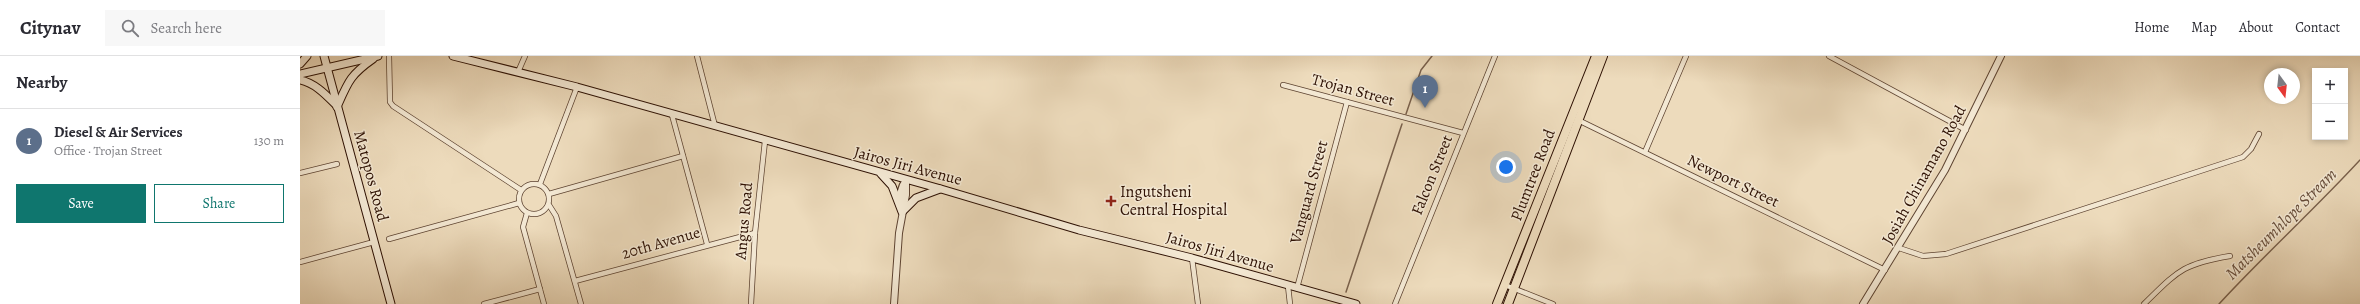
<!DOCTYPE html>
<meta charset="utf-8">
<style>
body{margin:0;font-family:Alegreya,serif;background:#f7f7f7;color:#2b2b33}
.controls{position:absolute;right:12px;top:12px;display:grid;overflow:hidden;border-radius:0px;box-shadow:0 2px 6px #0003}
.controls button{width:36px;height:36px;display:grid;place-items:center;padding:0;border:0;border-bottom:1px solid #e1e1e2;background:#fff;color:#2b2b33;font:20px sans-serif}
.compass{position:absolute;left:1964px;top:12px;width:36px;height:36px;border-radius:50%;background:#fff;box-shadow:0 2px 6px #0003;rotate:165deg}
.you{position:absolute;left:1206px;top:111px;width:14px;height:14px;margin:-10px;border:3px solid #fff;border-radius:50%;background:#1a73e8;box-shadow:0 0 0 6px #1a73e833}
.badge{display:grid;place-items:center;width:26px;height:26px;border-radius:50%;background:#0f766e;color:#fff;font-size:13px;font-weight:700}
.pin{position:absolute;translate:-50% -33px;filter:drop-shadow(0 1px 2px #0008)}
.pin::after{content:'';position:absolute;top:21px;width:14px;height:12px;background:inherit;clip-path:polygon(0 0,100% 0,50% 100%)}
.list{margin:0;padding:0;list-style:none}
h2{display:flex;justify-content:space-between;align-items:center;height:52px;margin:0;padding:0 16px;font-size:17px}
h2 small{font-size:13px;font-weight:400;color:#7c7c81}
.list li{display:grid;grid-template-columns:26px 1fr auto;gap:12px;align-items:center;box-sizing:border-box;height:64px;padding:0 16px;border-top:1px solid #e1e1e2}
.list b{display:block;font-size:15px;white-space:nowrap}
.list p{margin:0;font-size:13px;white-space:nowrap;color:#7c7c81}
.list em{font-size:13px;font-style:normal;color:#7c7c81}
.actions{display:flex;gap:8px;padding:12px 16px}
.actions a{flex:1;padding:9px 0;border:1px solid #0f766e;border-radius:0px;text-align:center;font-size:14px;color:#0f766e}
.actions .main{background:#0f766e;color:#fff}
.icon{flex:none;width:22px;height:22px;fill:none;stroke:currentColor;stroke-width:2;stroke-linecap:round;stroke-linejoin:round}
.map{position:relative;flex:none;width:2060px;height:248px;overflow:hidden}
header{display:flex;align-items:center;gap:24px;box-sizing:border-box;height:56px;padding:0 20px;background:#fff;border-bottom:1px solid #e1e1e2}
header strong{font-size:19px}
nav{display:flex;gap:22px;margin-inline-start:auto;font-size:14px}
.search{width:280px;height:36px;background:#f7f7f7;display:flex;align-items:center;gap:10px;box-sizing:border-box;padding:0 14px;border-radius:0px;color:#7c7c81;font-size:15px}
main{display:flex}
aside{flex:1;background:#fff}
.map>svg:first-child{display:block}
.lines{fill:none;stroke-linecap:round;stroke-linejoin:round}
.stream{stroke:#79604c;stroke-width:1.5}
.minor-casing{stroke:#5d4331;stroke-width:6}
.tertiary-casing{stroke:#5d4331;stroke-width:8}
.secondary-casing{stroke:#2d1003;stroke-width:9}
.trunk-casing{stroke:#2d1003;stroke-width:10}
.minor{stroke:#f3e8d3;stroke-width:4.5}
.tertiary{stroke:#f3e8d3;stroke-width:6}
.secondary{stroke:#f3e8d3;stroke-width:7}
.trunk{stroke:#eddbbc;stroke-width:8}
.poi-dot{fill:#8f2418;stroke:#f3e8d3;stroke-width:1.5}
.labels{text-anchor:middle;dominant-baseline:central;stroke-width:3;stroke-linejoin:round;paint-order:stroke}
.street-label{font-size:16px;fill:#2d1003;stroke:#f3e8d3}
.poi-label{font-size:16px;fill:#2d1003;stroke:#f3e8d3;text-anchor:start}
.water-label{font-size:17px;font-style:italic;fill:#664c3a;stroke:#f3e8d3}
</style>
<header>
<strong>Citynav</strong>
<div class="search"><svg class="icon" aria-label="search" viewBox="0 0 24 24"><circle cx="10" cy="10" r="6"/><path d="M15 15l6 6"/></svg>Search here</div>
<nav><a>Home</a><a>Map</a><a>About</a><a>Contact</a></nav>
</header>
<main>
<aside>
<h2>Nearby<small></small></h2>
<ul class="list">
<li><span class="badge" style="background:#5c6f8a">1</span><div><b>Diesel &amp; Air Services</b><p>Office · Trojan Street</p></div><em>130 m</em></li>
</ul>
<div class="actions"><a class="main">Save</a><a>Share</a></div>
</aside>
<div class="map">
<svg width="2060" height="248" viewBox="0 0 2060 248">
<rect width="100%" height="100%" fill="#eddbbc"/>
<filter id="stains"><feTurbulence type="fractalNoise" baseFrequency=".005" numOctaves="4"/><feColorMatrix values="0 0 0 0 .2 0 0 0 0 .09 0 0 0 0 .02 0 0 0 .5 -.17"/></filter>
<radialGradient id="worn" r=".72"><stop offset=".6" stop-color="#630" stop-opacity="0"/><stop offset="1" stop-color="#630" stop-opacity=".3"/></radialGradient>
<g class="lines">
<g class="stream">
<path d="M1106,58L1121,14L1132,0"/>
<path d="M1046,236L1102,68"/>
<path d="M1919,248C1965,198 2014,154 2060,104"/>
</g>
<g class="minor-casing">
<g id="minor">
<path d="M89,0L90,46L93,50L221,134"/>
<path d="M397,0L415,70"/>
<path d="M1529,0L1666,74"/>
<path d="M218,16L225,0"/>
<path d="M983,29L1163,77"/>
<path d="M372,59L407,188"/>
<path d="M1278,64L1585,214"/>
<path d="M1345,96L1386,0"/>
<path d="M0,117L37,108"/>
<circle cx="234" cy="143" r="15"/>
<path d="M240,128L277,31"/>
<path d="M249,138L383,100"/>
<path d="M249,149L256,160L281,248"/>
<path d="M227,157L223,171L244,248"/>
<path d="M89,183L219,147"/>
<path d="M1599,192L1623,200L1646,198L1943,101L1951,93L1959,78"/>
<path d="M892,202L898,248"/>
<path d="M0,206L74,186"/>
<path d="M275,225L455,177"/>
<path d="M1205,229L1253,248"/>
<path d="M988,230L990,248"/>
<path d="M997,232L1047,46"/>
<path d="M184,248L240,233"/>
<path d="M451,248L455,177L465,85"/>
<path d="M1095,248L1195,0"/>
<path d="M1844,248C1878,215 1882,208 1930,200"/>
</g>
</g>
<g class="tertiary-casing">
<g id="tertiary">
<path d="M601,148C600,138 600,132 606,124"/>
<path d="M594,248L599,177L606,139V124"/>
<path d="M1563,248L1645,114L1701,0"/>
</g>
</g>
<g class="secondary-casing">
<g id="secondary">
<path d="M24,0L91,248"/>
<path d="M153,0L277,31L641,133L779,174L892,202L1056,248"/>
<path d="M0,8L7,0"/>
<path d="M0,18L78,0"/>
<path d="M0,24C15,27 26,39 36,49"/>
<path d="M37,51C48,26 50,19 73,3"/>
<path d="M581,118L592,130L602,156L616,142L640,133"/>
</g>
</g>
<g class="trunk-casing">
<g id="trunk">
<path d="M1197,248L1296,0"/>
<path d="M1208,248L1303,0"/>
</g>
</g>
<use href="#minor" class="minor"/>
<use href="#tertiary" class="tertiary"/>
<use href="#secondary" class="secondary"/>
<use href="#trunk" class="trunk"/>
</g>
<path class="poi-dot" d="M809 139h4v4h4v4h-4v4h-4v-4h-4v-4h4z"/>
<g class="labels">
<g class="street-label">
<text transform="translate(1053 34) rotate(15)">Trojan Street</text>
<text transform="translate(608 110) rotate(15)">Jairos Jiri Avenue</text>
<text transform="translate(1132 119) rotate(-68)">Falcon Street</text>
<text transform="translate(1233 119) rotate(-69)">Plumtree Road</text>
<text transform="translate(1624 119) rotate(-61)">Josiah Chinamano Road</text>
<text transform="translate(71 120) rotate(75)">Matopos Road</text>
<text transform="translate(1433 125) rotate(26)">Newport Street</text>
<text transform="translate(1009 136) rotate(-75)">Vanguard Street</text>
<text transform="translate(444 165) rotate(-85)">Angus Road</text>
<text transform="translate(361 187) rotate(-16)">20th Avenue</text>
<text transform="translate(920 196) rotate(16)">Jairos Jiri Avenue</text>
</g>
<g class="poi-label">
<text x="820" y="136">Ingutsheni<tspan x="820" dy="18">Central Hospital</tspan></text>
</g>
<g class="water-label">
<text transform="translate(1981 168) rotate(-45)">Matsheumhlope Stream</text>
</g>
</g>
<rect width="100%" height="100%" filter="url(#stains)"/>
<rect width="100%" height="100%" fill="url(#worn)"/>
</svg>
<div class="controls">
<button>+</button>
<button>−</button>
</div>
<svg class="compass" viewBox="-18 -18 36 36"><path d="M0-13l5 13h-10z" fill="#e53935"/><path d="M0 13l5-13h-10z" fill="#7c7c81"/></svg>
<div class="you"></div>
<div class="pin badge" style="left:1125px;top:52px;background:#5c6f8a">1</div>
</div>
</main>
